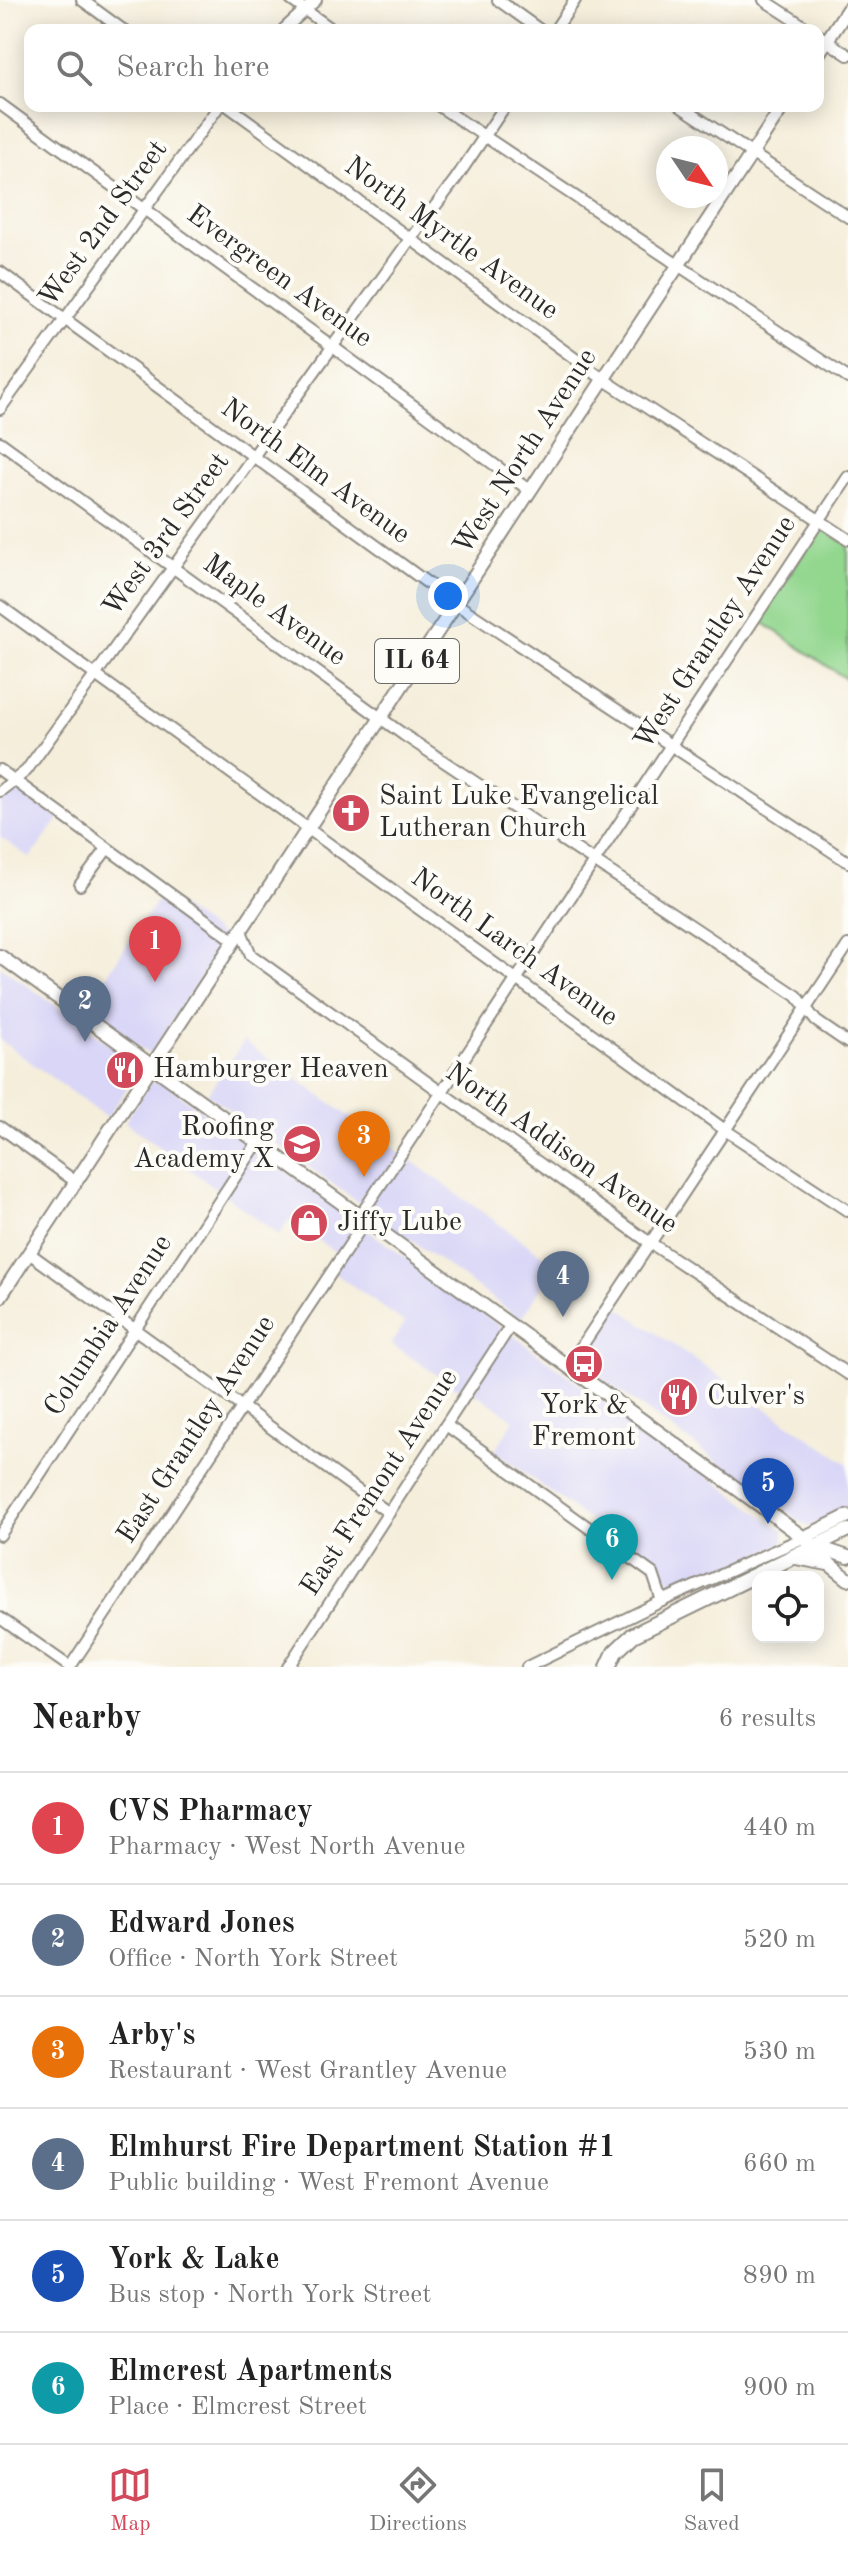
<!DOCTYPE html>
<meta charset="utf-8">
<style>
body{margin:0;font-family:"Old Standard TT",serif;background:#f6f6f6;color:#222}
.controls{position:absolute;right:24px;bottom:24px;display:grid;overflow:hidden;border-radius:16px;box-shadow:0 4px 20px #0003}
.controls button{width:72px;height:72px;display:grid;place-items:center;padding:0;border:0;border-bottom:2px solid #e0e0e0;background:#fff;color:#222;font:40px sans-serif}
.compass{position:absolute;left:656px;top:136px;width:72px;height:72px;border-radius:50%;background:#fff;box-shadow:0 4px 20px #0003;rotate:125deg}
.you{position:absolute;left:448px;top:596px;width:28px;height:28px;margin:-20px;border:6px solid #fff;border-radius:50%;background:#1a73e8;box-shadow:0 0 0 12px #1a73e833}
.badge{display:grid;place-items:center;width:52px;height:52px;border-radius:50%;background:#d1495b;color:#fff;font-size:26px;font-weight:700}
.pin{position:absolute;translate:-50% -66px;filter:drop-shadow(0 2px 4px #0008)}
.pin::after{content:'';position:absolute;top:42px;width:28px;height:24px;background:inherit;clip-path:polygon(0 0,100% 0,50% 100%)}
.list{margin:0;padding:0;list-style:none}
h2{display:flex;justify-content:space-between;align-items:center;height:104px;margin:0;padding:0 32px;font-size:34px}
h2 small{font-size:26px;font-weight:400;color:#767676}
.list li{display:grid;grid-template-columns:52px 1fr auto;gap:24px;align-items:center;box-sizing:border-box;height:112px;padding:0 32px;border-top:2px solid #e0e0e0}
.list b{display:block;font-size:30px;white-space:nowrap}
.list p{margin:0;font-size:26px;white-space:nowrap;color:#767676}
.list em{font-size:26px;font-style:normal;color:#767676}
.icon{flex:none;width:44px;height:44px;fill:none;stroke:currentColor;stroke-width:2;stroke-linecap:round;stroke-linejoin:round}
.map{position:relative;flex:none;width:848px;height:1667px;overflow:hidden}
.search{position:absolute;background:#fff;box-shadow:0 4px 20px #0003;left:24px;right:24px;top:24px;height:88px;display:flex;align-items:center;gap:20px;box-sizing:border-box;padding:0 28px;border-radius:16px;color:#767676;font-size:30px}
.sheet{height:776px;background:#fff}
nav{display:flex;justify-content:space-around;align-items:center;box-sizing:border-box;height:112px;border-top:2px solid #e0e0e0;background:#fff;font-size:22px;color:#767676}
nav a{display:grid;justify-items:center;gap:4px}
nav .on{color:#d1495b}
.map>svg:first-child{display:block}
.built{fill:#d9d6f7}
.green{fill:#93d78f;stroke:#5f815d;stroke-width:2}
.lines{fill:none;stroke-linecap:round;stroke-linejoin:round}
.minor-casing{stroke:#908c83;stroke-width:14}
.major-casing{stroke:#908c83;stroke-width:16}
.highway-casing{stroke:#908c83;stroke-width:18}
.minor{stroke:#fff;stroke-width:10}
.major{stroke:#fff;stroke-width:12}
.highway{stroke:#fff;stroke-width:14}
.labels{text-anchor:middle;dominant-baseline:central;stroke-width:8;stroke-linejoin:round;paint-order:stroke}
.shield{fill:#fdfcf7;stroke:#6a6a68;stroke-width:2}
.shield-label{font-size:26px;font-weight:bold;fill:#2b2b2b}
.street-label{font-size:28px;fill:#2b2b2b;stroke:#fdfcf7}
.poi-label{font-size:28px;fill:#2b2b2b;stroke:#fdfcf7;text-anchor:start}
</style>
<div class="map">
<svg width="848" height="1667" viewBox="0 0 848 1667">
<rect width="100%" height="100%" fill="#fdfcf7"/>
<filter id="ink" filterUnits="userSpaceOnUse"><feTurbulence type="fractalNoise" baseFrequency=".0125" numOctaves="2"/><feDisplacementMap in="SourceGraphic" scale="16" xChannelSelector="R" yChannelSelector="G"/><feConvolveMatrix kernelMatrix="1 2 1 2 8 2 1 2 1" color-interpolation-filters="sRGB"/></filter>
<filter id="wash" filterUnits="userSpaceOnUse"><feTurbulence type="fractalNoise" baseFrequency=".006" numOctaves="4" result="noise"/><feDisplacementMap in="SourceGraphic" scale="32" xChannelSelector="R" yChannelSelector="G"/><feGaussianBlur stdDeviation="1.8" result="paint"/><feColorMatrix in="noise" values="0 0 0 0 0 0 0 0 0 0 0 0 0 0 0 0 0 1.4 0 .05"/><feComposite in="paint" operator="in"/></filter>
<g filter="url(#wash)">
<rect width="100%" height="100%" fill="#f5eedb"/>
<g class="built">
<path d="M12,787L59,819L30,858L0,837V803Z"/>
<path d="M162,893L225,939L150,1055L84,1009Z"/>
<path d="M0,966L141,1067L107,1118L0,1040Z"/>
<path d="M244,1041L556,1265L521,1319L207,1094Z"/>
<path d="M162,1082L784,1531V1543L682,1589L495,1451L514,1420L474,1392L470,1397L391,1344L405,1323L329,1269L338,1254L289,1220L279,1235L125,1122L150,1083Z"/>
<path d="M615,1305L848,1464V1508L808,1527L578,1361Z"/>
</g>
<path class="green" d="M823,529L848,545V680L759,620L819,530Z"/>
</g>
<g filter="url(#ink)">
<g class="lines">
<g class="minor-casing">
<g id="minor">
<path d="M82,0L123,30"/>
<path d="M291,0L333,30"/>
<path d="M498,0L540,30"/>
<path d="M764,0L810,30"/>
<path d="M283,30L316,0"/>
<path d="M555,30L575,0"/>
<path d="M818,35L848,55"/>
<path d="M0,104L529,490"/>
<path d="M228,106L603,379L848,539"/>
<path d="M439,106L848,378"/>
<path d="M680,106L848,217"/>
<path d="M0,272L455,603L848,862"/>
<path d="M0,409L219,106"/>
<path d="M0,442L404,735L797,996L816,1021L848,1043"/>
<path d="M0,606L725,1130L848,1211"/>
<path d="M0,770L235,941"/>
<path d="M0,791L26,771L411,238L455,180L505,106"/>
<path d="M80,885L107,849"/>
<path d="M241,931L251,955L643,1238L848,1374"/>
<path d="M0,1127L76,1182"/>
<path d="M360,1216L848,477"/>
<path d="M29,1253L389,1513"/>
<path d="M568,1367L848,945"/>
<path d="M446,1425L653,1574L662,1601"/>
<path d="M0,1535L258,1142"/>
<path d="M0,1618L70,1667L366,1220"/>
<path d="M288,1667L511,1325"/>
<path d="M527,1667L662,1601L803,1538"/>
</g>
</g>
<g class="major-casing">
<g id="major">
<path d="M818,54L848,9"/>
<path d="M0,956L736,1488L815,1546L828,1563L848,1579"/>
<path d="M0,1297L783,106"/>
<path d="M803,1538L848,1516"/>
<path d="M815,1546L848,1530"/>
<path d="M815,1546L848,1557"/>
</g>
</g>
<g class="highway-casing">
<g id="highway">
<path d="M796,1557L828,1563"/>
<path d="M608,1667L615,1652L633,1635L815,1546"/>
</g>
</g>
<use href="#minor" class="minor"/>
<use href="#major" class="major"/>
<use href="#highway" class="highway"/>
</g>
</g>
<defs>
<g id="church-disc" transform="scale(2)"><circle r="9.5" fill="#d1495b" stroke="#fdfcf7"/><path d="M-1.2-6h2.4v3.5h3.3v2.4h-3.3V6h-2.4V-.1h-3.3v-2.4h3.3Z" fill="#fff"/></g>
<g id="restaurant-disc" transform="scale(2)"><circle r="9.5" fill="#d1495b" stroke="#fdfcf7"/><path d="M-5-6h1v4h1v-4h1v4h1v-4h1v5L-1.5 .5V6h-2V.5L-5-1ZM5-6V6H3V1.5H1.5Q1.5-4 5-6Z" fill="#fff"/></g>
<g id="school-disc" transform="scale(2)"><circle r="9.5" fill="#d1495b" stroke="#fdfcf7"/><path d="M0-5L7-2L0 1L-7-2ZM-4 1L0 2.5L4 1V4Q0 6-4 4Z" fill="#fff"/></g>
<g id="shop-disc" transform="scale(2)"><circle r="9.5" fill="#d1495b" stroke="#fdfcf7"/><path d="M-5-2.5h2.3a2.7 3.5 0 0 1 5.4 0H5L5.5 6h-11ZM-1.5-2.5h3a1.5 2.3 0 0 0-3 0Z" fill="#fff"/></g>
<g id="bus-disc" transform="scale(2)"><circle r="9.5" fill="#d1495b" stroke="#fdfcf7"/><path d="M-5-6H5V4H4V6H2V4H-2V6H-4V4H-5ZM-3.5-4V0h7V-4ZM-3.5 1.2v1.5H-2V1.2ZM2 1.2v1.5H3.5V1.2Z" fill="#fff"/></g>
</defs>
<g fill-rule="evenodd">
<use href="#church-disc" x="351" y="813"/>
<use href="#restaurant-disc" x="125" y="1070"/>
<use href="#school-disc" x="302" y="1144"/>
<use href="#shop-disc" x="309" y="1223"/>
<use href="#bus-disc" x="584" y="1364"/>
<use href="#restaurant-disc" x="679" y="1397"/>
</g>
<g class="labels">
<rect class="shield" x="375" y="639" width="84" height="44" rx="6"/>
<g class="shield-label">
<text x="417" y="661">IL 64</text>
</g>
<g class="street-label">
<text transform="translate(104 224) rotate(-54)">West 2nd Street</text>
<text transform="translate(451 239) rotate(36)">North Myrtle Avenue</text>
<text transform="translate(279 277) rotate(36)">Evergreen Avenue</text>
<text transform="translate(526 452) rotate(-57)">West North Avenue</text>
<text transform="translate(315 472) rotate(36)">North Elm Avenue</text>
<text transform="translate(167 535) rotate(-54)">West 3rd Street</text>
<text transform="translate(274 611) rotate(36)">Maple Avenue</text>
<text transform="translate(716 633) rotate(-57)">West Grantley Avenue</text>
<text transform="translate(514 948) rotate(36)">North Larch Avenue</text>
<text transform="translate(561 1149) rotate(35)">North Addison Avenue</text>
<text transform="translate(109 1326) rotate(-57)">Columbia Avenue</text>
<text transform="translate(197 1430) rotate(-57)">East Grantley Avenue</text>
<text transform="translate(380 1483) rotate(-57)">East Fremont Avenue</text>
</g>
<g class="poi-label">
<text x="379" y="797">Saint Luke Evangelical<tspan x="379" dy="32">Lutheran Church</tspan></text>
<text x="153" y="1070">Hamburger Heaven</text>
<text x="274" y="1128" text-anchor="end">Roofing<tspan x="274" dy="32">Academy X</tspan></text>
<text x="337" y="1223">Jiffy Lube</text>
<text x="707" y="1397">Culver's</text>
<text x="584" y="1406" text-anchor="middle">York &amp;<tspan x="584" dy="32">Fremont</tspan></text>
</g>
</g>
</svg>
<div class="controls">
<button><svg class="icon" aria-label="locate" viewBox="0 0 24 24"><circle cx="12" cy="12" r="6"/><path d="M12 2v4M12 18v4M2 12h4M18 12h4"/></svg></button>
</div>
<svg class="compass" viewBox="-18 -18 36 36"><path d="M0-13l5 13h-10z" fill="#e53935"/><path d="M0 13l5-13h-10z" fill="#767676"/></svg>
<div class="you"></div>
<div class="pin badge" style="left:155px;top:982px;background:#e0444e">1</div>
<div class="pin badge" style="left:85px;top:1042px;background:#5c6f8a">2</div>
<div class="pin badge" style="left:364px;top:1177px;background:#e8710a">3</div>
<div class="pin badge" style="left:563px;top:1317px;background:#5c6f8a">4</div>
<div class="pin badge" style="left:768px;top:1524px;background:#1a4fb4">5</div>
<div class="pin badge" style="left:612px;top:1580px;background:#0f9aa8">6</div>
<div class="search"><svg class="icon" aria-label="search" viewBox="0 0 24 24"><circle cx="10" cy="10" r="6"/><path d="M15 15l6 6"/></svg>Search here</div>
</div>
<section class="sheet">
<h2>Nearby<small>6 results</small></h2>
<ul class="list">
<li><span class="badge" style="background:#e0444e">1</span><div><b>CVS Pharmacy</b><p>Pharmacy · West North Avenue</p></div><em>440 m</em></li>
<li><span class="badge" style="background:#5c6f8a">2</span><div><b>Edward Jones</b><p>Office · North York Street</p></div><em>520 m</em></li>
<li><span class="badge" style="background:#e8710a">3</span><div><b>Arby's</b><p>Restaurant · West Grantley Avenue</p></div><em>530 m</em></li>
<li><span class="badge" style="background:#5c6f8a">4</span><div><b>Elmhurst Fire Department Station #1</b><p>Public building · West Fremont Avenue</p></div><em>660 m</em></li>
<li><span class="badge" style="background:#1a4fb4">5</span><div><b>York &amp; Lake</b><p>Bus stop · North York Street</p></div><em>890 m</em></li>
<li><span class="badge" style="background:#0f9aa8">6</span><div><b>Elmcrest Apartments</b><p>Place · Elmcrest Street</p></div><em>900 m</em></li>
</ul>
</section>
<nav>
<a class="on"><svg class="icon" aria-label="map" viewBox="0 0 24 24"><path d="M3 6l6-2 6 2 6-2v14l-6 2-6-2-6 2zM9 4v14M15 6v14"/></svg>Map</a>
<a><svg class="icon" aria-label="directions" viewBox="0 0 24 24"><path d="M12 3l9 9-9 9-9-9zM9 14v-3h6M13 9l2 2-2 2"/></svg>Directions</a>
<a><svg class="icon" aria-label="saved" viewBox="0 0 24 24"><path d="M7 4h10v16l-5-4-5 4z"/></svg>Saved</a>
</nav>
